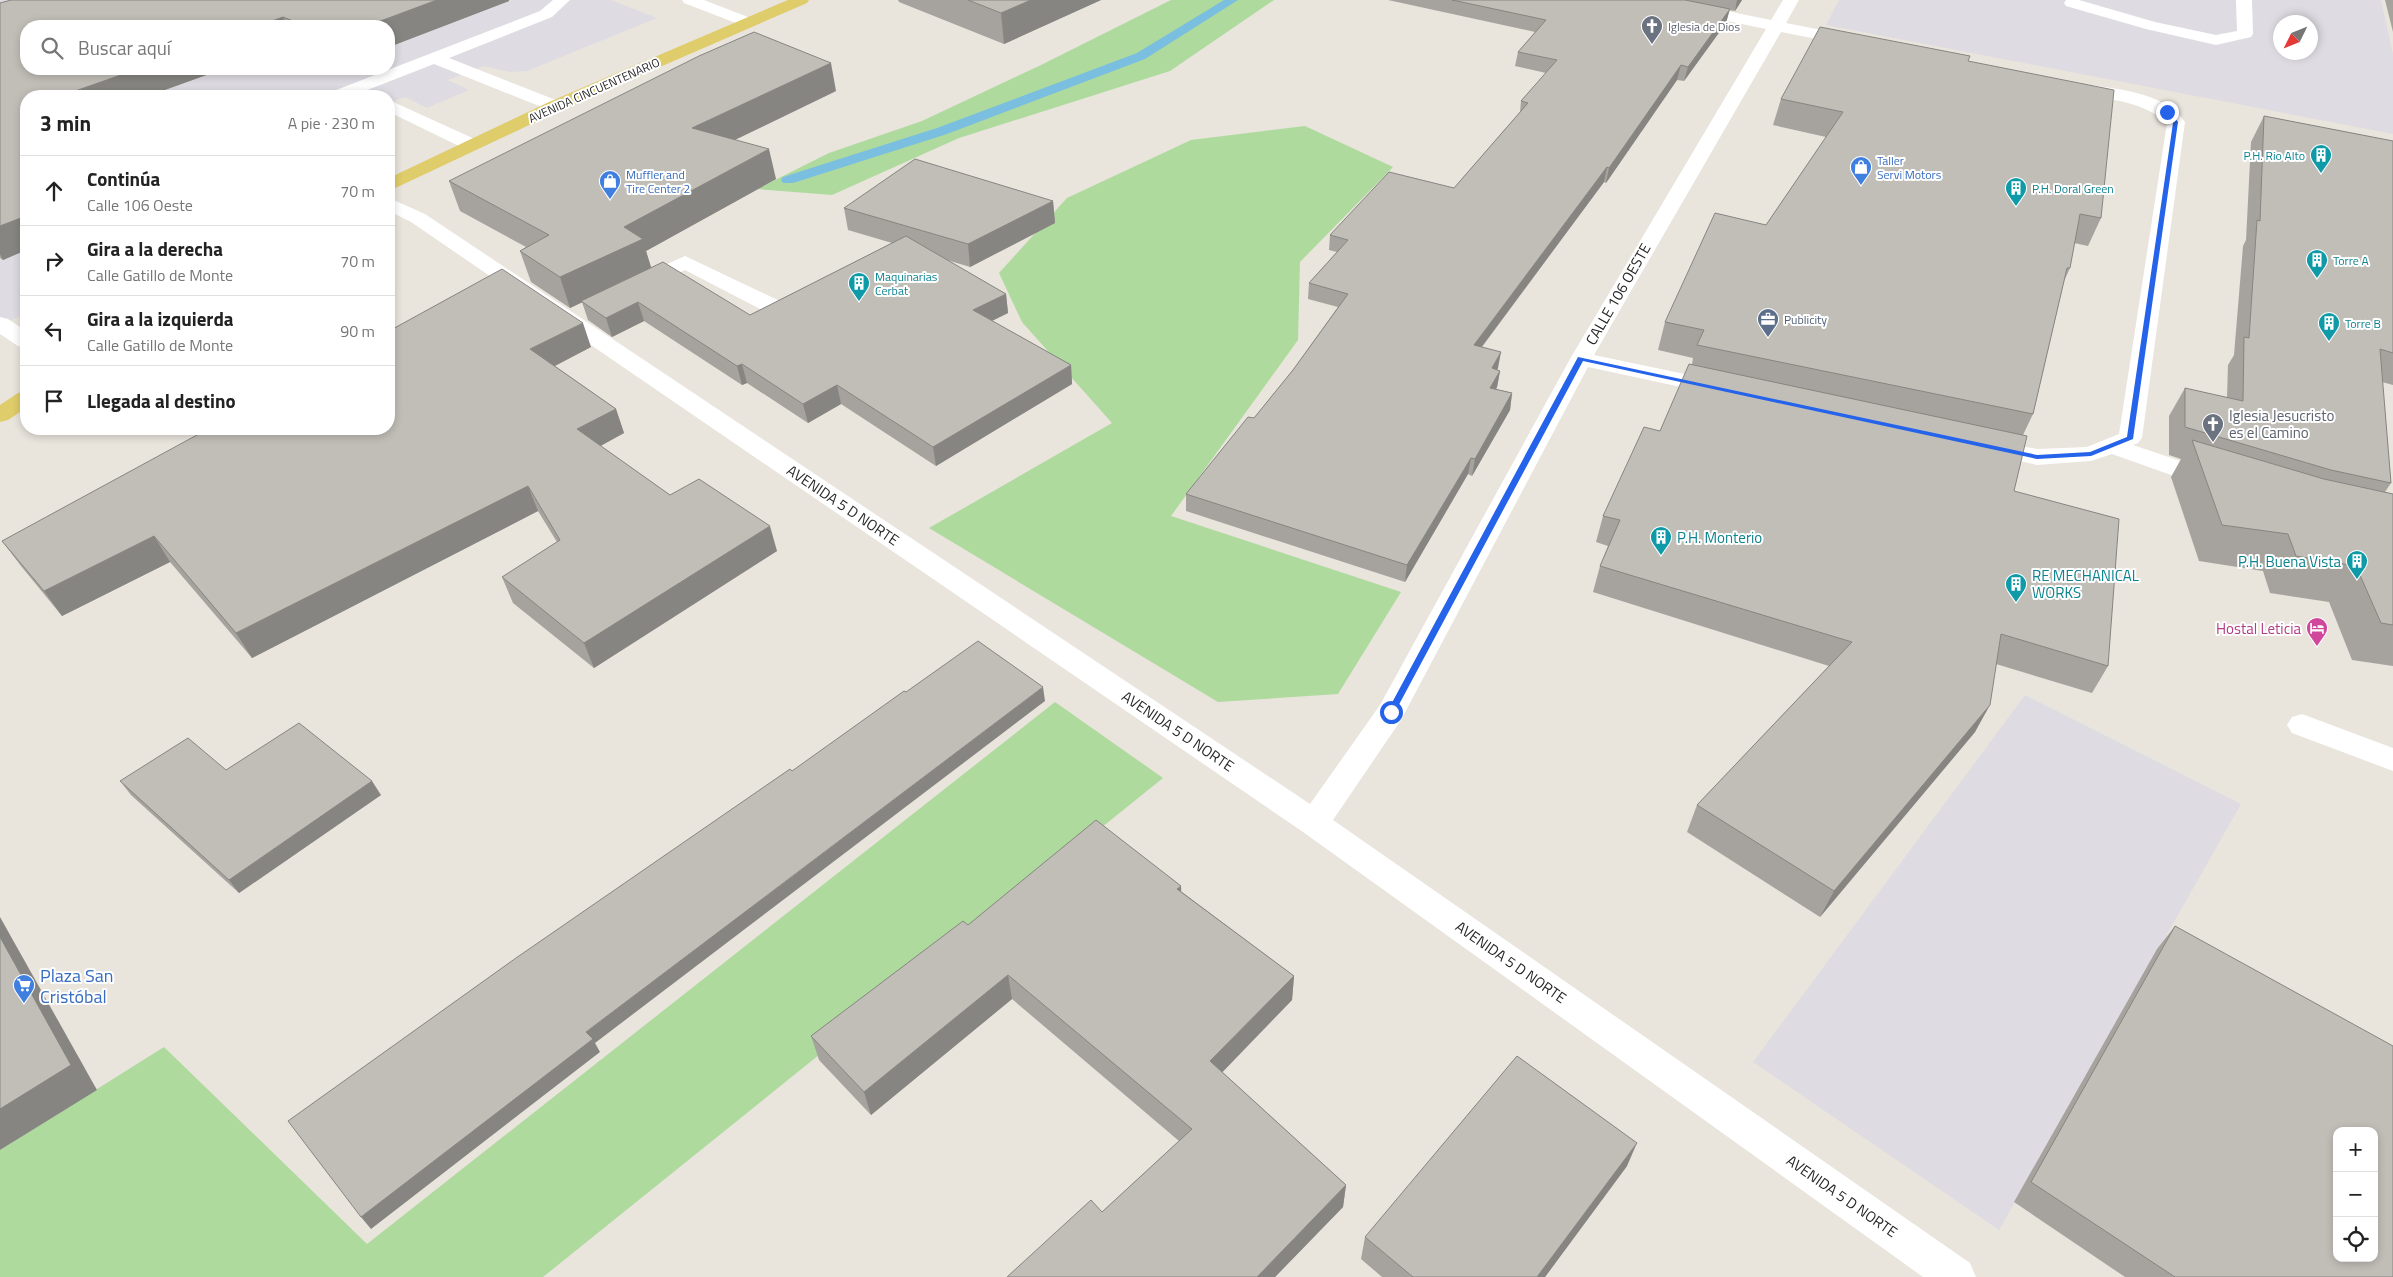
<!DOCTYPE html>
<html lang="es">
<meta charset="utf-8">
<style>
body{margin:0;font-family:"Titillium Web",sans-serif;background:#f2f2f2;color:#222}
.controls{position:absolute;right:15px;bottom:15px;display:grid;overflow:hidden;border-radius:10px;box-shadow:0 2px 8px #0003}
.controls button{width:45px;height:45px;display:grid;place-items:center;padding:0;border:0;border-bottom:1px solid #e0e0e0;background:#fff;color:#222;font:25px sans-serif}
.compass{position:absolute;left:2273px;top:15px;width:45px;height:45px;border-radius:50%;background:#fff;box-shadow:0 2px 8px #0003;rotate:227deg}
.stop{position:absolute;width:15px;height:15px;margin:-11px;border:4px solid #2563eb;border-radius:50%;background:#fff}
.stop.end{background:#2563eb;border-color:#fff;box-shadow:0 1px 5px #0008}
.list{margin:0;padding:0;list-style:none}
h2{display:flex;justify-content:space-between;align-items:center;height:65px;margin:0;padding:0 20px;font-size:21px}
h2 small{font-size:16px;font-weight:400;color:#767676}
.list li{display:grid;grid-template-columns:32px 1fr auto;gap:15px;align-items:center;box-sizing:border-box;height:70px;padding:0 20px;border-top:1px solid #e0e0e0}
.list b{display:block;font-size:19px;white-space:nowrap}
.list p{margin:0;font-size:16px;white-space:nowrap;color:#767676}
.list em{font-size:16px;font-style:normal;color:#767676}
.icon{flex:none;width:28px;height:28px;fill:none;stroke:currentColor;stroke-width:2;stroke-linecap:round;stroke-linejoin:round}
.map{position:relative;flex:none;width:2393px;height:1277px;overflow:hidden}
.search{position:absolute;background:#fff;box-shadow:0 2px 8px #0003;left:20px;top:20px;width:375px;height:55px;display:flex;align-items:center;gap:12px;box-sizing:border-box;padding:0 18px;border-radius:20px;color:#767676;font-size:19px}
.panel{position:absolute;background:#fff;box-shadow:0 2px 8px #0003;left:20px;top:90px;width:375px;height:345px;border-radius:20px}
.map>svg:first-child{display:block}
.industrial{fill:#dedce2;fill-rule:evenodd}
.green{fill:#aeda9e}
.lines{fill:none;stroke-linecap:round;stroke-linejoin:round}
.stream{fill:#7abee0;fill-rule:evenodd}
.minor{fill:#fff;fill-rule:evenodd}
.major{fill:#dfcc6a;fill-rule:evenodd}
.wall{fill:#a6a39e}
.shaded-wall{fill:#878581}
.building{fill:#c1beb8;stroke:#878581;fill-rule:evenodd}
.route{fill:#2563eb}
.labels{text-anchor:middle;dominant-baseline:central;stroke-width:4;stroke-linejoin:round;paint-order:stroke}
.far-worship-label{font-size:12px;fill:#5b616d;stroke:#fff;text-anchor:start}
.far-street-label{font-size:12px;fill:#282828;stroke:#fff}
.far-culture-label{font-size:12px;fill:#0d838f;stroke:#fff;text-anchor:start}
.far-shop-label{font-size:12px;fill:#366cbe;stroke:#fff;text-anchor:start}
.far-service-label{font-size:12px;fill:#4e5e75;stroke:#fff;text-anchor:start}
.street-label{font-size:15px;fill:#282828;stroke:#fff}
.worship-label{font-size:15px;fill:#5b616d;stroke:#fff;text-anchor:start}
.culture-label{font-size:15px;fill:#0d838f;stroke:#fff;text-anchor:start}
.hotel-label{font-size:15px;fill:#b23c85;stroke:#fff;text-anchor:end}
.near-shop-label{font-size:18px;fill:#366cbe;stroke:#fff;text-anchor:start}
</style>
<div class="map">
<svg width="2393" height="1277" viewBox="0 0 2393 1277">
<rect width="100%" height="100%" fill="#e9e4dc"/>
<g class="industrial">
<path d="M0,0H611L657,18L527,71L510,72L484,66L448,80L469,90L427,108L405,97L389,103V96H26V312L0,327ZM26,26H389V69H26Z"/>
<path d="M1839,0H2381L2393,54V134L1826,25ZM2280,22H2310V52H2280Z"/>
<path d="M2025,695L2241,804L1999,1230L1753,1062Z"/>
</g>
<g class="green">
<path d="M1171,0H1274L1170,71L959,138L832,195L757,189L829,153L922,121L1041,65Z"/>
<path d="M1305,126L1393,167L1300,262L1298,340L1171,516L1401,592L1338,694L1218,702L929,528L1112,423L1022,322L999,273L1067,198L1191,140Z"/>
<path d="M1055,702L1163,778L543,1277H0V1150L164,1047L367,1244Z"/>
</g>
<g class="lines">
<path class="stream" d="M1224,0H1238L1145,59L947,134L793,183H783L781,180L783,177L937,128L1137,53Z"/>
<g class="minor">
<path d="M553,0H570L552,17L449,58L561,102L564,106L561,110H549L434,64L352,96H328L331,92L540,11Z"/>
<path d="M682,0H704L753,19L755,22L753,25H741L684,3Z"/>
<path d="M1641,0H1673L1771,20L1783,0H1799L1786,23L1852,36L1858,37L1860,41L1858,45L1852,46L1781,32L1594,355L1718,381L1726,383L1729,388L1726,393L1718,395L1588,367L1401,720L1333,820L1970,1263L1976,1277H1923L1303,832L411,222L389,211V198L425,214L1310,804L1380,705L1570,359L1766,29L1649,5L1643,3Z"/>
<path d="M2066,0H2079L2155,22L2216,35L2237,31L2236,0H2252L2253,34L2251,37L2216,45L2146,29L2066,6L2064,3Z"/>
<path d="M2078,83C2112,89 2163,90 2185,122L2142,438L2138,443L2133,445L2220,474L2223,480L2220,486L2211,488L2202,486L2112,454L2091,461L2037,465L1977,451L1973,446L1977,441L1985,439L2037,449L2087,447L2119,434L2167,123C2141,99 2104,100 2072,92L2069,88L2072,84Z"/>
<path d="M389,100L479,141L481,145L479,149H465L389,112Z"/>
<path d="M685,256L780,301L783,306L780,311L772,312L764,311L685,270C669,277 649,293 632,288L628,284L632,280Z"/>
<path d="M0,317L8,319L26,331V348L18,346L0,334Z"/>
<path d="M2302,714L2393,748V771L2292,733L2287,725L2292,717Z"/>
</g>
<g class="major">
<path d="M788,0H809L807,3L561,110L389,191V178L549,102Z"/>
<path d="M26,391V408L8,420L0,422V405L18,393Z"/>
</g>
</g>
<g class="wall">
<path d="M11,0H509V1L389,47V26H26L223,69L148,96H26V250L3,260L0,258V3Z"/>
<path d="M898,0H1101L1004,44L899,2Z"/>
<path d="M1388,0H1742L1735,11L1729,10L1726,23L1684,81L1677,80L1606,183L1604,182L1482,347L1498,368L1497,370L1500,371L1497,387L1496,389L1512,393L1510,410L1472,476L1468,474L1405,582L1186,511V494L1254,418L1293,370L1338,307L1308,299L1309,283L1337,252L1329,250L1330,235L1454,188L1520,112L1521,101L1546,73L1515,66L1518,52L1535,32Z"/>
<path d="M2385,0H2393V32Z"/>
<path d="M1968,61L2101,218L2088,246L2074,243L2070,268L2064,281L2033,414L2023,435L2014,491L2108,666L2092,693L1996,664L1975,732L1820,917L1687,832L1697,805L1829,666L1593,592L1600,566L1608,546L1596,542L1603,516L1660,431L1692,364L1693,358L1658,350L1665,322L1766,225L1826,137L1773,125L1781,99Z"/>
<path d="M836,91L735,140L776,179L646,251L651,268L750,315L892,243L848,230L844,208L1053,201L1055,223L970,267L947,260L1006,294L1008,313L992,321L1071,365L1072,384L936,466L841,404L808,423L747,383L742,385L644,321L612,337L588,320L582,302L570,308L531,282L520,251L526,247L460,211L449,181Z"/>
<path d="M2264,116L2393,141V385L2382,382L2391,483L2385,492L2393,494V666L2352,660L2329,602L2270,593L2263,571L2199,561L2171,477L2181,459L2169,455V416L2185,388L2227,398L2228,365L2234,355L2243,246L2246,240L2251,142Z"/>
<path d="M591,347L555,366L616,409L624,433L600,446L670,495L777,551L594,668L513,603L502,577L557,542L538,511L252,658L170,562L62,616L21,566L2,541Z"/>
<path d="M226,770L381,795L239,893L131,795L120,781Z"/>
<path d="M1182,892L1294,976L1292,1000L1222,1072L1346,1185L1343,1207L1275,1277H1007L1102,1212L1179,1141L1012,999L871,1115L819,1060L811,1036L968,925Z"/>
<path d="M2175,926L2393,1277H2125L2014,1202L2157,949Z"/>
<path d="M1627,1166L1545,1277H1382L1361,1259L1365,1237Z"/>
</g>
<g class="shaded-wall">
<path d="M437,0H509V1L389,47V26H367Z"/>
<path d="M1031,0H1101L1004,44L1001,13Z"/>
<path d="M1737,0H1742L1735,11Z"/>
<path d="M1730,9L1726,23L1684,81L1688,67Z"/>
<path d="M283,17L287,26H258Z"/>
<path d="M831,63L836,91L699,157L692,128Z"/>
<path d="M1681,65L1677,80L1606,183L1609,168Z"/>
<path d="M138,69H223L148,96H61Z"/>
<path d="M769,149L776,179L646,251L652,270L570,308L560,277L624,227Z"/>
<path d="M1607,167L1604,182L1471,361L1474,345Z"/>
<path d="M1053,201L1055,223L970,267L968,244Z"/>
<path d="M26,216V250L3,260L0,254V226Z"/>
<path d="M1006,294L1008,313L975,329L973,310Z"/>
<path d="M638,302L644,321L612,337L606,318Z"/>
<path d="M583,323L591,347L539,374L530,349Z"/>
<path d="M1501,352L1498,368L1489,384L1492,368Z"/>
<path d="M742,364L747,383L742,385L737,366Z"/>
<path d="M1071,365L1072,384L936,466L933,447Z"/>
<path d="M1500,371L1497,387L1488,404L1490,388Z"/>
<path d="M837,385L841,404L808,423L803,404Z"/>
<path d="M1512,393L1510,410L1472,476L1475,459Z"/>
<path d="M616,409L624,433L586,454L577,429Z"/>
<path d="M1471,458L1468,474L1405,582L1407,565Z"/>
<path d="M528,486L538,511L252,658L236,633Z"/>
<path d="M770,526L777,551L594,668L584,643Z"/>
<path d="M154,536L170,562L62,616L44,591Z"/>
<path d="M1043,687L1045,701L595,1043L600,1052L371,1229L361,1217L586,1032Z"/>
<path d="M1990,705L1975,732L1820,917L1834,891Z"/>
<path d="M372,781L381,795L239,893L229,880Z"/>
<path d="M1181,886L1182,910L1177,889Z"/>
<path d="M0,917L97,1090L0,1150Z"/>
<path d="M1008,975L1012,999L871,1115L864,1092Z"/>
<path d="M1294,976L1292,1000L1210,1085V1061Z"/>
<path d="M1637,1143L1627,1166L1545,1277H1537Z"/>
<path d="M1346,1185L1343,1207L1275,1277H1257Z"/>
</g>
<g class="building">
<path d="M11,0H437L367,26H305L283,17L258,26H26V69H138L61,96H26V216L0,226V3Z"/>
<path d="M968,0H1031L1001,13Z"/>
<path d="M1452,0H1685L1730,9L1688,67L1681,65L1609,168L1607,167L1474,345L1501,352L1492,368L1500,371L1490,388L1512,393L1475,459L1471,458L1407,565L1186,494L1248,417L1254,418L1293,370L1348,294L1309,283L1348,240L1330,235L1389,172L1454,188L1528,103L1521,101L1557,60L1518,52L1546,20Z"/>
<path d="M1820,27L1970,56L1968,61L2114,90L2101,218L2080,214L2070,268H2067L2033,414L1697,345L1704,330L1665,322L1715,213L1766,225L1843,112L1781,99Z"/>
<path d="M754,32L831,63L692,128L769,149L624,227L643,239L560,277L520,251L549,235L449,181L699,56Z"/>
<path d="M2264,116L2393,141V353L2380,349L2391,483L2331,470L2185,427V388L2243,401L2244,337L2249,338L2257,220L2260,221Z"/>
<path d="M915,159L1053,201L968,244L844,208Z"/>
<path d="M906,236L1006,294L973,310L1071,365L933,447L837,385L803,404L742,364L737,366L638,302L606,318L581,301L663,262L750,315Z"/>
<path d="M502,269L583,323L530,349L616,409L577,429L670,495L699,479L770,526L584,643L502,577L560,540L528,486L236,633L154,536L44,591L2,541L208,429H389V331Z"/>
<path d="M1689,364L2027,436L2014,491L2119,519L2108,666L2001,634L1990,705L1834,891L1697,805L1852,642L1600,566L1620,520L1603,516L1644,427L1660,431Z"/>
<path d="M2192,440L2324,479L2393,494V625L2381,623L2356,566L2296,556L2288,534L2222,525Z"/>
<path d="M978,641L1043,687L586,1032L593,1039L361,1217L288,1121L516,958L790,769L792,771L904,691L906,692Z"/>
<path d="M299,723L372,781L229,880L120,781L188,738L226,770Z"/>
<path d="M1096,820L1181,886L1177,889L1294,976L1210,1061L1346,1185L1257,1277H1007L1091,1200L1102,1212L1192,1129L1008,975L864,1092L811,1036L963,921L968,925Z"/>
<path d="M2175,926L2393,1046V1277H2175L2031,1182ZM2337,1131H2374V1258H2337Z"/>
<path d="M0,937L71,1065L0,1109Z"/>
<path d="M1517,1056L1637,1143L1537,1277H1413L1365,1237Z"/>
</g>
<path class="route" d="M2166,111H2169L2178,122L2133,439L2091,456L2037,459L1583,361L1395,712L1394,715H1388L1387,712L1578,357L2037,455L2090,452L2127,437L2173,123Z"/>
<defs>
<g id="church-pin" transform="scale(1.125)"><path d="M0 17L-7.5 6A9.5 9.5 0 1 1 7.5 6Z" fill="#6b7280" stroke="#fff"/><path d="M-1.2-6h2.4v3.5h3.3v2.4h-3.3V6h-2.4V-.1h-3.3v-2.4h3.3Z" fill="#fff"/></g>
<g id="building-pin" transform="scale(1.125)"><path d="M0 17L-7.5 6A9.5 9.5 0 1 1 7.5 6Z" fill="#0f9aa8" stroke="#fff"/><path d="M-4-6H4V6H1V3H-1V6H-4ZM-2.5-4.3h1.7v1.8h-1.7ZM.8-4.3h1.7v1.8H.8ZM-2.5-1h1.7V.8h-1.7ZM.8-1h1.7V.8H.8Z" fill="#fff"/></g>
<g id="shop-pin" transform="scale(1.125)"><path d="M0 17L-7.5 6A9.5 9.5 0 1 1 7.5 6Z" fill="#3f7fe0" stroke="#fff"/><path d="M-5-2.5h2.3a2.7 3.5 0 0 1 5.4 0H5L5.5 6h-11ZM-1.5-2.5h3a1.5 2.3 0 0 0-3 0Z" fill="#fff"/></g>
<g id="office-pin" transform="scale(1.125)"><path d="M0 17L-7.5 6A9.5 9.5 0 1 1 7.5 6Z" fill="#5c6f8a" stroke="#fff"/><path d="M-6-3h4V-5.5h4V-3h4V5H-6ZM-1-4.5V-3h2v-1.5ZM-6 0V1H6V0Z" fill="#fff"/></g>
<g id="hotel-pin" transform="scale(1.125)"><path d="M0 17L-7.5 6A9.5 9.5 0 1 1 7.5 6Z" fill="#d1479c" stroke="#fff"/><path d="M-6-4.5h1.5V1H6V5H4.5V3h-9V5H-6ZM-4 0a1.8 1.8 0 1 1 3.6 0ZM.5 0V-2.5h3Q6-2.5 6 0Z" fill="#fff"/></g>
<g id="supermarket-pin" transform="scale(1.125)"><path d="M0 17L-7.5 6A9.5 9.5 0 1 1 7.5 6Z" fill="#3f7fe0" stroke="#fff"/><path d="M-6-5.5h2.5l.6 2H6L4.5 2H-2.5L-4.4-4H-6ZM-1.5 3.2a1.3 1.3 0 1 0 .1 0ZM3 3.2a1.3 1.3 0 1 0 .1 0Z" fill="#fff"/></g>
</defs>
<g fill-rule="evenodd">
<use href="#church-pin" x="1652" y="26"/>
<use href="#building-pin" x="2321" y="155"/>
<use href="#shop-pin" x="1861" y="167"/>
<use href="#shop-pin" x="610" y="181"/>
<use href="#building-pin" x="2016" y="188"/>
<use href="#building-pin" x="2317" y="260"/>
<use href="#building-pin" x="859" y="283"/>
<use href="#office-pin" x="1768" y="319"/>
<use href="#building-pin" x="2329" y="323"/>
<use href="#church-pin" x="2213" y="424"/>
<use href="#building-pin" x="1661" y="537"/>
<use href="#building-pin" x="2357" y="561"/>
<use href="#building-pin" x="2016" y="584"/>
<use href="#hotel-pin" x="2317" y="628"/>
<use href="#supermarket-pin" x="24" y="985"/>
</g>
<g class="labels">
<g class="far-worship-label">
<text x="1668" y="26">Iglesia de Dios</text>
</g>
<g class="far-street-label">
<text transform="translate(594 90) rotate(-24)">AVENIDA CINCUENTENARIO</text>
</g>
<g class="far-culture-label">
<text x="2305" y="155" text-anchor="end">P.H. Rio Alto</text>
<text x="2032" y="188">P.H. Doral Green</text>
<text x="2333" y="260">Torre A</text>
<text x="875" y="276">Maquinarias<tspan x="875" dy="14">Cerbat</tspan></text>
<text x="2345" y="323">Torre B</text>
</g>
<g class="far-shop-label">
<text x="1877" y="160">Taller<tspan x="1877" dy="14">Servi Motors</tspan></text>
<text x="626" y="174">Muffler and<tspan x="626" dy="14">Tire Center 2</tspan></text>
</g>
<g class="far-service-label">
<text x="1784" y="319">Publicity</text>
</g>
<g class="street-label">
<text transform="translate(1618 294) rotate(-60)">CALLE 106 OESTE</text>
<text transform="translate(843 505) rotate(34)">AVENIDA 5 D NORTE</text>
<text transform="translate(1178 731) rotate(34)">AVENIDA 5 D NORTE</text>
<text transform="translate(1511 962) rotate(35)">AVENIDA 5 D NORTE</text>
<text transform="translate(1842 1196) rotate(35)">AVENIDA 5 D NORTE</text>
</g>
<g class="worship-label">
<text x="2229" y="415">Iglesia Jesucristo<tspan x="2229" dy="17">es el Camino</tspan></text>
</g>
<g class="culture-label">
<text x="1677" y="537">P.H. Monterio</text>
<text x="2341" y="561" text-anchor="end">P.H. Buena Vista</text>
<text x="2032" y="575">RE MECHANICAL<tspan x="2032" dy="17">WORKS</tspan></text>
</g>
<g class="hotel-label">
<text x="2301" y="628">Hostal Leticia</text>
</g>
<g class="near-shop-label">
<text x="40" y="975">Plaza San<tspan x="40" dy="21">Cristóbal</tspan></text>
</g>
</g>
</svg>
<div class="controls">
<button>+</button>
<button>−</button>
<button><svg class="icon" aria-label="locate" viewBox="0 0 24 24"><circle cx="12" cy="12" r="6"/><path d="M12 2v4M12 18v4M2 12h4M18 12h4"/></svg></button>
</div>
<svg class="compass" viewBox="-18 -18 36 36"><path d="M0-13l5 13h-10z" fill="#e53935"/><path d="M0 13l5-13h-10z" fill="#767676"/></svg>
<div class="stop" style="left:1391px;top:712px"></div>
<div class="stop end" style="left:2167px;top:112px"></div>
<div class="search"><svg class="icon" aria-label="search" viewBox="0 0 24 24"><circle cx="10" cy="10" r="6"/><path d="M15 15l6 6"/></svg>Buscar aquí</div>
<section class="panel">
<h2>3 min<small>A pie · 230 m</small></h2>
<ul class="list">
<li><svg class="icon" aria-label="ahead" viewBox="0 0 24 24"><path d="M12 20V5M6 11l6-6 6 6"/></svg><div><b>Continúa</b><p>Calle 106 Oeste</p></div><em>70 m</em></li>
<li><svg class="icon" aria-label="right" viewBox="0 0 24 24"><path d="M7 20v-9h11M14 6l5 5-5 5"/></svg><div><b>Gira a la derecha</b><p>Calle Gatillo de Monte</p></div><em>70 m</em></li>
<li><svg class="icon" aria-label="left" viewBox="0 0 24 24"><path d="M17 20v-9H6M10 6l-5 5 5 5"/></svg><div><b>Gira a la izquierda</b><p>Calle Gatillo de Monte</p></div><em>90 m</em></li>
<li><svg class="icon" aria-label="arrive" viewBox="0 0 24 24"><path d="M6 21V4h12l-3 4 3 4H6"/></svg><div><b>Llegada al destino</b></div></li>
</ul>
</section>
</div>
